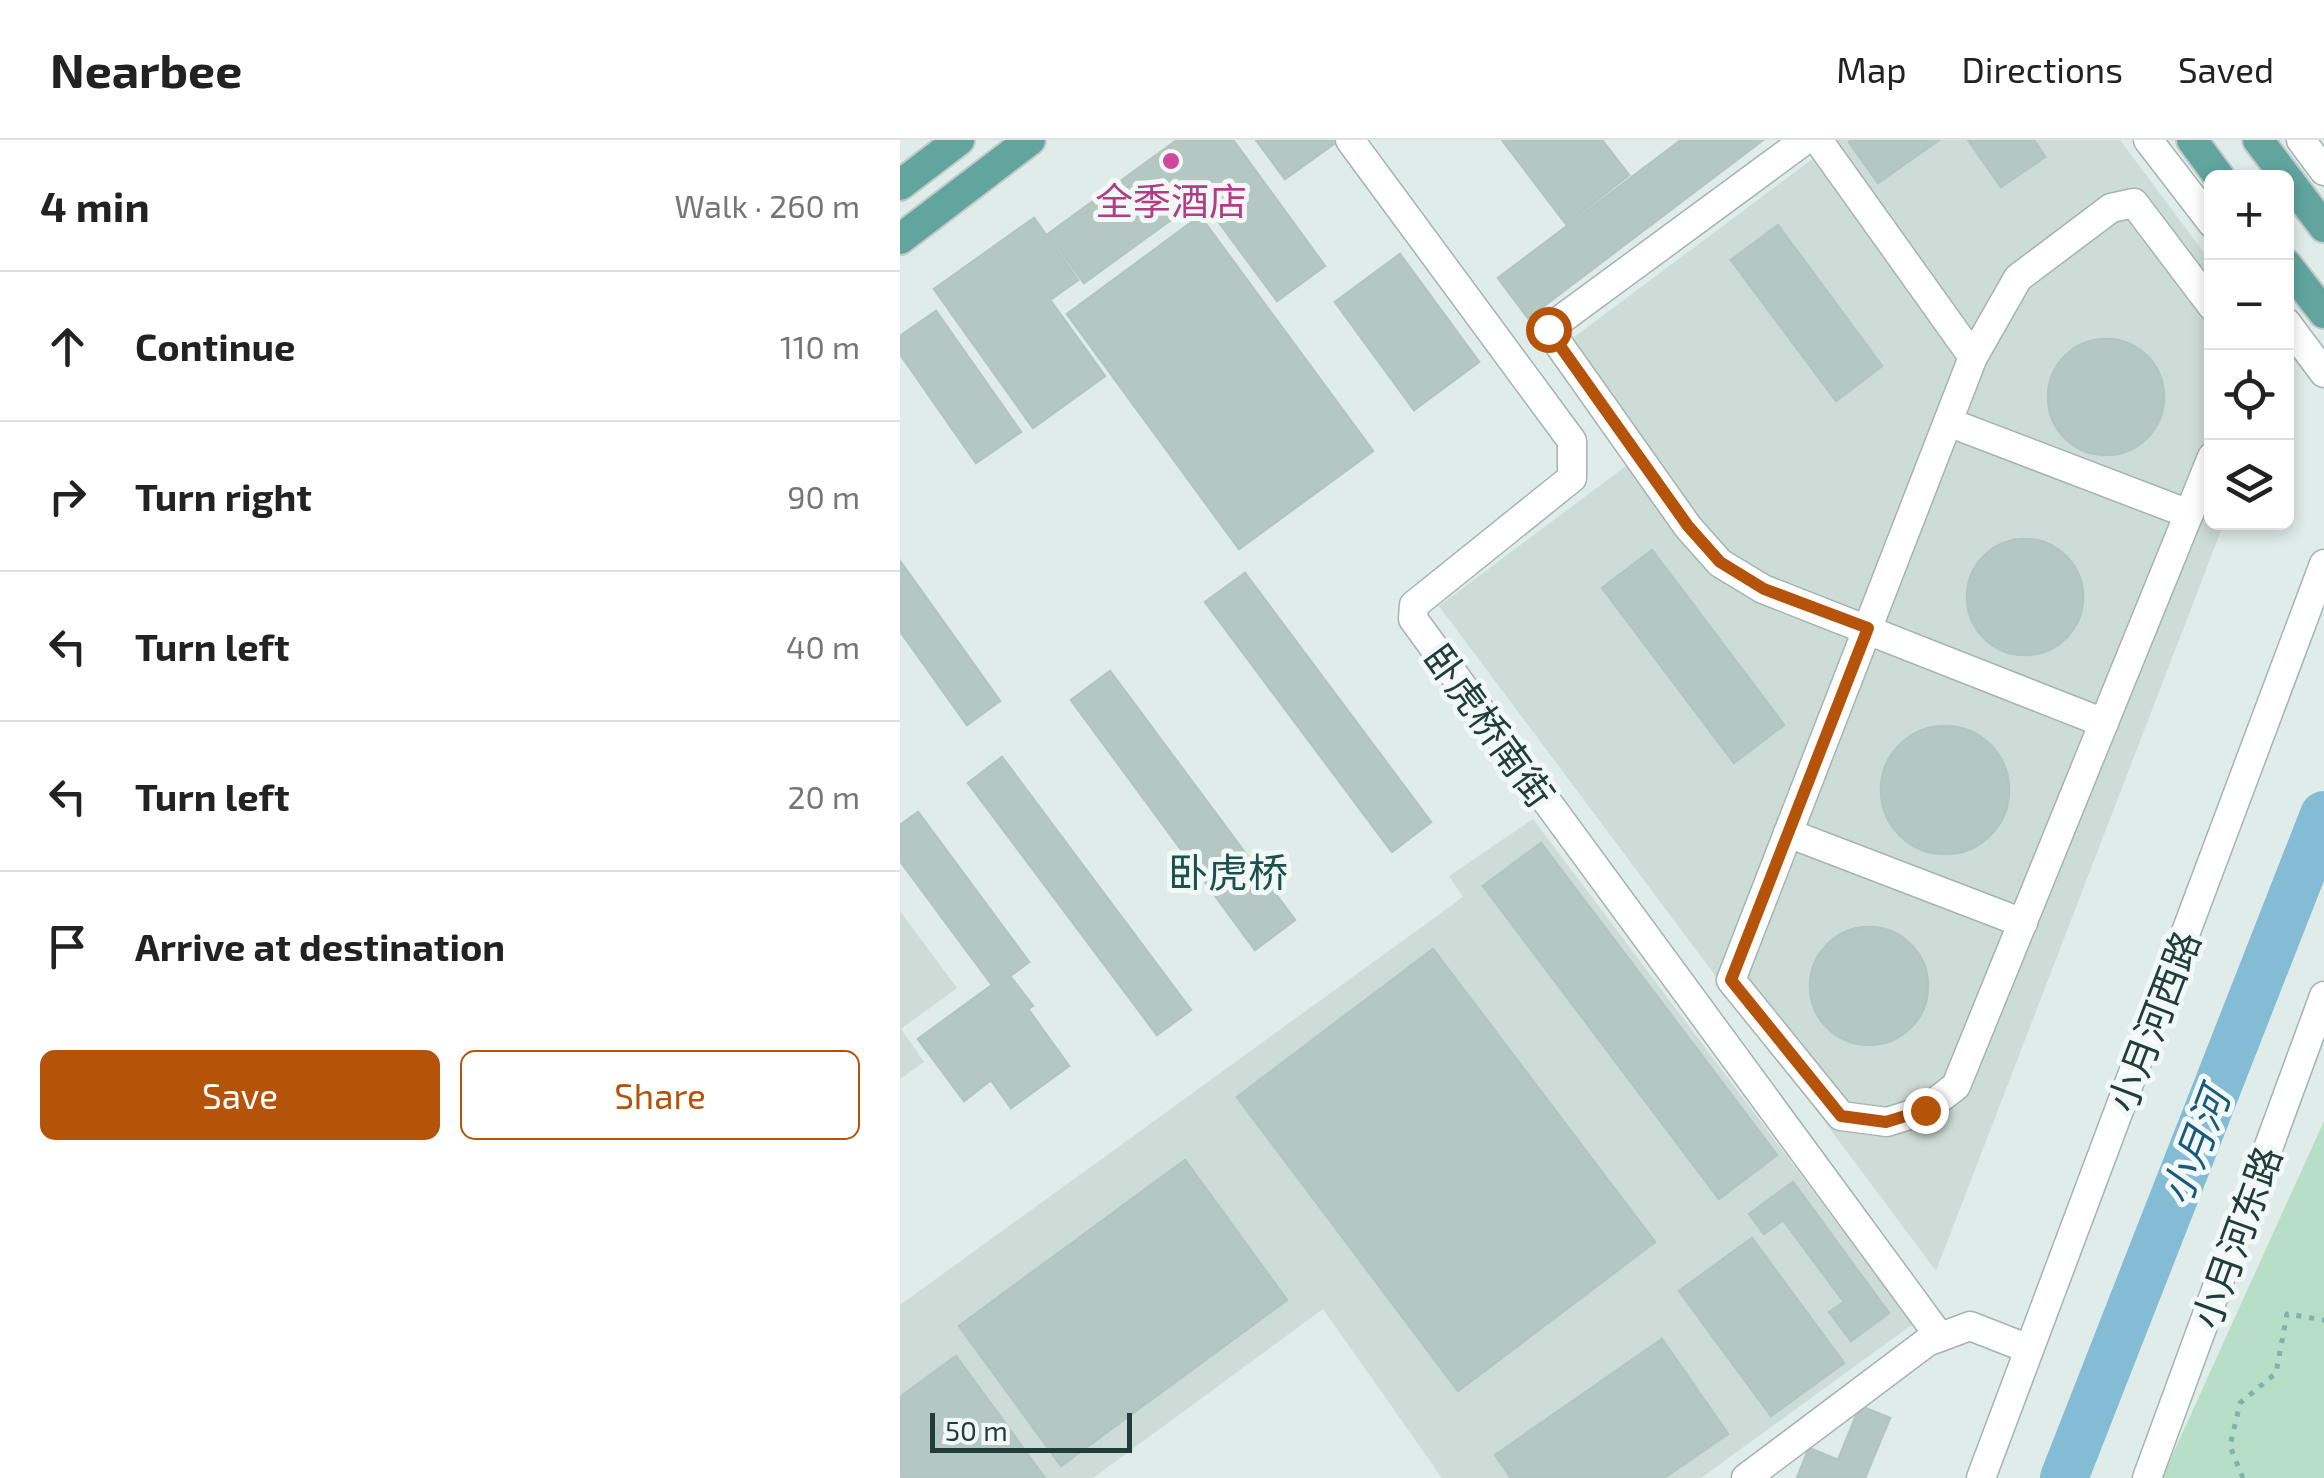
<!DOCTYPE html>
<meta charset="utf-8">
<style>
body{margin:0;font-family:"Exo 2","Noto Sans SC",sans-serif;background:#f2f2f2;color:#222}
.controls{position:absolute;right:30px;top:30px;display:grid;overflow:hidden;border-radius:15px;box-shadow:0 5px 15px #0003}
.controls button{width:90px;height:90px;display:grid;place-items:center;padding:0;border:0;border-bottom:2px solid #e0e0e0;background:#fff;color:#222;font:50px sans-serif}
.scale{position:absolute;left:30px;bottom:25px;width:202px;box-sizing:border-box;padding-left:10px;border:5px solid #203d3a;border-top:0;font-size:28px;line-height:35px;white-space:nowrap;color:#203d3a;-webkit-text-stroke:8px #f1f8f6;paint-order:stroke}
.stop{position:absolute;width:30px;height:30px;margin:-22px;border:8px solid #b45309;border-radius:50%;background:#fff}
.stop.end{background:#b45309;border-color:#fff;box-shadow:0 2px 10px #0008}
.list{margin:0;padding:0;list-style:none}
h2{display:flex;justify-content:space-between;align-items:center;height:130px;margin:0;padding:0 40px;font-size:42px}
h2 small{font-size:32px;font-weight:400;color:#767676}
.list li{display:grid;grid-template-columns:65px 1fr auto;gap:30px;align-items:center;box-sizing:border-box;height:150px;padding:0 40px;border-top:2px solid #e0e0e0}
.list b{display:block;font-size:38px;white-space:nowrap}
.list em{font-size:32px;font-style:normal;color:#767676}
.actions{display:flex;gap:20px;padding:30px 40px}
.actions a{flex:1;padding:22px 0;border:2px solid #b45309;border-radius:15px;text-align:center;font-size:35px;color:#b45309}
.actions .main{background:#b45309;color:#fff}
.icon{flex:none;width:55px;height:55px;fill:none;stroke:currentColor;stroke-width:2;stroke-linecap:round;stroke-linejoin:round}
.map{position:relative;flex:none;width:1424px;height:1338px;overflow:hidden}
header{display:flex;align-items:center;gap:60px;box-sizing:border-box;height:140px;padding:0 50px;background:#fff;border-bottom:2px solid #e0e0e0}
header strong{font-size:48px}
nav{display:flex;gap:55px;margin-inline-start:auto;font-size:35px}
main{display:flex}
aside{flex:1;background:#fff}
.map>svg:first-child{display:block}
.built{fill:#cedcd8}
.green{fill:#b7dfc8}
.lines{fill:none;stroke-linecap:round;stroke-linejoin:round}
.river{stroke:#84bbd5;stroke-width:48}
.building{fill:#b5c7c2;stroke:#b2c6c1;stroke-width:2.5}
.minor-casing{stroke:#a3b4b1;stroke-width:31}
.major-casing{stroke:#c1c9c8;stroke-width:34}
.path{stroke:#7eb2aa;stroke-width:5;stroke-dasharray:5 8;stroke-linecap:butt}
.minor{stroke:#fff;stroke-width:28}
.major{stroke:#61a59e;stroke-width:30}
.route{stroke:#b45309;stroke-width:12}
.hotel-dot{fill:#d1479c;stroke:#f1f8f6;stroke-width:4}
.labels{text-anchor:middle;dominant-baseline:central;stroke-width:10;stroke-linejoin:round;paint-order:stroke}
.hotel-label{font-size:38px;fill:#b23c85;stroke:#f1f8f6}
.street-label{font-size:38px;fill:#203d3a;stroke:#f1f8f6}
.neighbourhood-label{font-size:40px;fill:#1a514c;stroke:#f1f8f6}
.water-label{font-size:40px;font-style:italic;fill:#165b7d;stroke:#f1f8f6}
</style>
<header>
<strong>Nearbee</strong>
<nav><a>Map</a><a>Directions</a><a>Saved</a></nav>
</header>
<main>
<aside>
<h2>4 min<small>Walk · 260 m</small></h2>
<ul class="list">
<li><svg class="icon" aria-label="ahead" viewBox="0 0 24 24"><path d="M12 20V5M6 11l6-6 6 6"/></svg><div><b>Continue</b></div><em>110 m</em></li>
<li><svg class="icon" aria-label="right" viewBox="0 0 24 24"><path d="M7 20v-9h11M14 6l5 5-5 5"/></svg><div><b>Turn right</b></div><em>90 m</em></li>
<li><svg class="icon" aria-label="left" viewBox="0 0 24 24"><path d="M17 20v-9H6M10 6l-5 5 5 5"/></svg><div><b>Turn left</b></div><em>40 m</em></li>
<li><svg class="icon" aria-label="left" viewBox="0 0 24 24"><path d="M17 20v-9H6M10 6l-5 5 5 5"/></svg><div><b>Turn left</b></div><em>20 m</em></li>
<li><svg class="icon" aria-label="arrive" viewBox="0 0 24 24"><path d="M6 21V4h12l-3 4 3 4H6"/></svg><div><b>Arrive at destination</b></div></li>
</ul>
<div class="actions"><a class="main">Save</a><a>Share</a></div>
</aside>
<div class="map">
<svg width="1424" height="1338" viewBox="0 0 1424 1338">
<rect width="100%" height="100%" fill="#e0ece9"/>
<g class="built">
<path d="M938,0H1220L1311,122L1312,382L1324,383L1036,1131L539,466L730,323L650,215Z"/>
<path d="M633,679L1013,1184L801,1338H542L423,1169L193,1338H0V1165L563,757L549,736Z"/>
<path d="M0,771L57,848L1,889L24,922L0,939Z"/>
</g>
<path class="green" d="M1424,981V1338H1262Z"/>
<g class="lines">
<path class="river" d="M1164,1338L1424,675"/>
</g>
<g class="building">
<path d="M277,0H333L425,126L377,161L301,58L184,143L148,94Z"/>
<path d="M356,0H432L435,3L385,39Z"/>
<path d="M602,0H702L729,35L666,84Z"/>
<path d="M781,0H863L628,178L598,138Z"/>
<path d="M952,0H1039L978,43L949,2Z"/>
<path d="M1068,0H1134L1145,17L1101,47Z"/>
<path d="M300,76L473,311L339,409L167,174Z"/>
<path d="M134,78L178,140L150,160L205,236L133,288L34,149Z"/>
<path d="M878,85L982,226L936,261L831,120Z"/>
<path d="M500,114L579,222L514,270L435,162Z"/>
<path d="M36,171L121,292L76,323L0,214V196Z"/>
<circle cx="1206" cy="257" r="58"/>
<circle cx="1125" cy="457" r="58"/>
<path d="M752,410L884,585L834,623L702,448Z"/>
<path d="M0,421L100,561L67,585L0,491Z"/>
<path d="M345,433L531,682L492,712L305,462Z"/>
<path d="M210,531L395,780L355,810L171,560Z"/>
<circle cx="1045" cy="650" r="64"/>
<path d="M102,617L291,870L257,895L68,643Z"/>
<path d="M18,672L129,822L110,836L133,866L128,869L169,926L111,968L91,940L64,961L18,899L92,845L0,721V685Z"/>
<path d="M641,703L877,1015L819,1059L583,746Z"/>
<circle cx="969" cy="846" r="59"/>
<path d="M533,809L755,1102L558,1251L337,957Z"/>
<path d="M285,1020L387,1160L161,1326L59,1186Z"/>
<path d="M893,1042L989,1173L951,1201L929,1172L944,1162L883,1080L864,1094L849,1074Z"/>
<path d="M852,1098L944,1223L871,1276L779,1151Z"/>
<path d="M762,1199L828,1294L764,1338H611L595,1315Z"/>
<path d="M56,1216L145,1338H0V1257Z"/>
<path d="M960,1266L990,1278L965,1338H897L909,1308L938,1320Z"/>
</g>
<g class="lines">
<g class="minor-casing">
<g id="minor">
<path d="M450,0L672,301V338L514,465L513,479L1040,1197"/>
<path d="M905,0L648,189L788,387L820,423L863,449L1204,583"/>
<path d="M918,0L1073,217"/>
<path d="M1248,0L1312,83"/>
<path d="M1401,0L1424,31"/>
<path d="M1312,166L1234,63L1211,68L1118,138L1073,217L831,840L941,976L987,982L1025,970L1056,946L1312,317"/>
<path d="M1386,182L1424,233"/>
<path d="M1048,282L1289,374"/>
<path d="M888,693L1123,783"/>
<path d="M846,1338L1027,1202L1070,1186L1129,1209"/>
<path d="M1081,1338L1424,424"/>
<path d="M1247,1338L1424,856"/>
</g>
</g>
<g class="major-casing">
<g id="major">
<path d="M1292,0L1320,38"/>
<path d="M1358,0L1424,87"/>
<path d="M0,45L59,0"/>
<path d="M0,99L130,0"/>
<path d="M1386,124L1424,173"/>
</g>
</g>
<path class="path" d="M1343,1338L1330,1306L1340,1263L1376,1233L1387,1174L1424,1180"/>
<use href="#minor" class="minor"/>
<use href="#major" class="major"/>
</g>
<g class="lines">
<path class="route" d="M648,189L788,386L820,422L864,449L968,488L831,840L941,976L986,982L1025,970"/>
</g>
<circle class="hotel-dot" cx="271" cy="21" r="10"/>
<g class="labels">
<g class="hotel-label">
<text x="271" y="60">全季酒店</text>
</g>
<g class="street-label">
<text transform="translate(590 585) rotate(54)">卧虎桥南街</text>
<text transform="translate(1253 881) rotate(-69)">小月河西路</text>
<text transform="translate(1336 1097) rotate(-70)">小月河东路</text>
</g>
<g class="neighbourhood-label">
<text x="328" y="731">卧虎桥</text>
</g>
<g class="water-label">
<text transform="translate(1294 1006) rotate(-69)">小月河</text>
</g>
</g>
</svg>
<div class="controls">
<button>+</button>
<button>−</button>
<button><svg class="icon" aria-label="locate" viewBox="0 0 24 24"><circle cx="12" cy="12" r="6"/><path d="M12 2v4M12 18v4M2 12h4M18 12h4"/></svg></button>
<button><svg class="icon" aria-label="layers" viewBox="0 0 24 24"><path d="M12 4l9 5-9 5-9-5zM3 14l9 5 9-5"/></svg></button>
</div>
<div class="scale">50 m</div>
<div class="stop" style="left:648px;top:189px"></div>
<div class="stop end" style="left:1025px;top:970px"></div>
</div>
</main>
